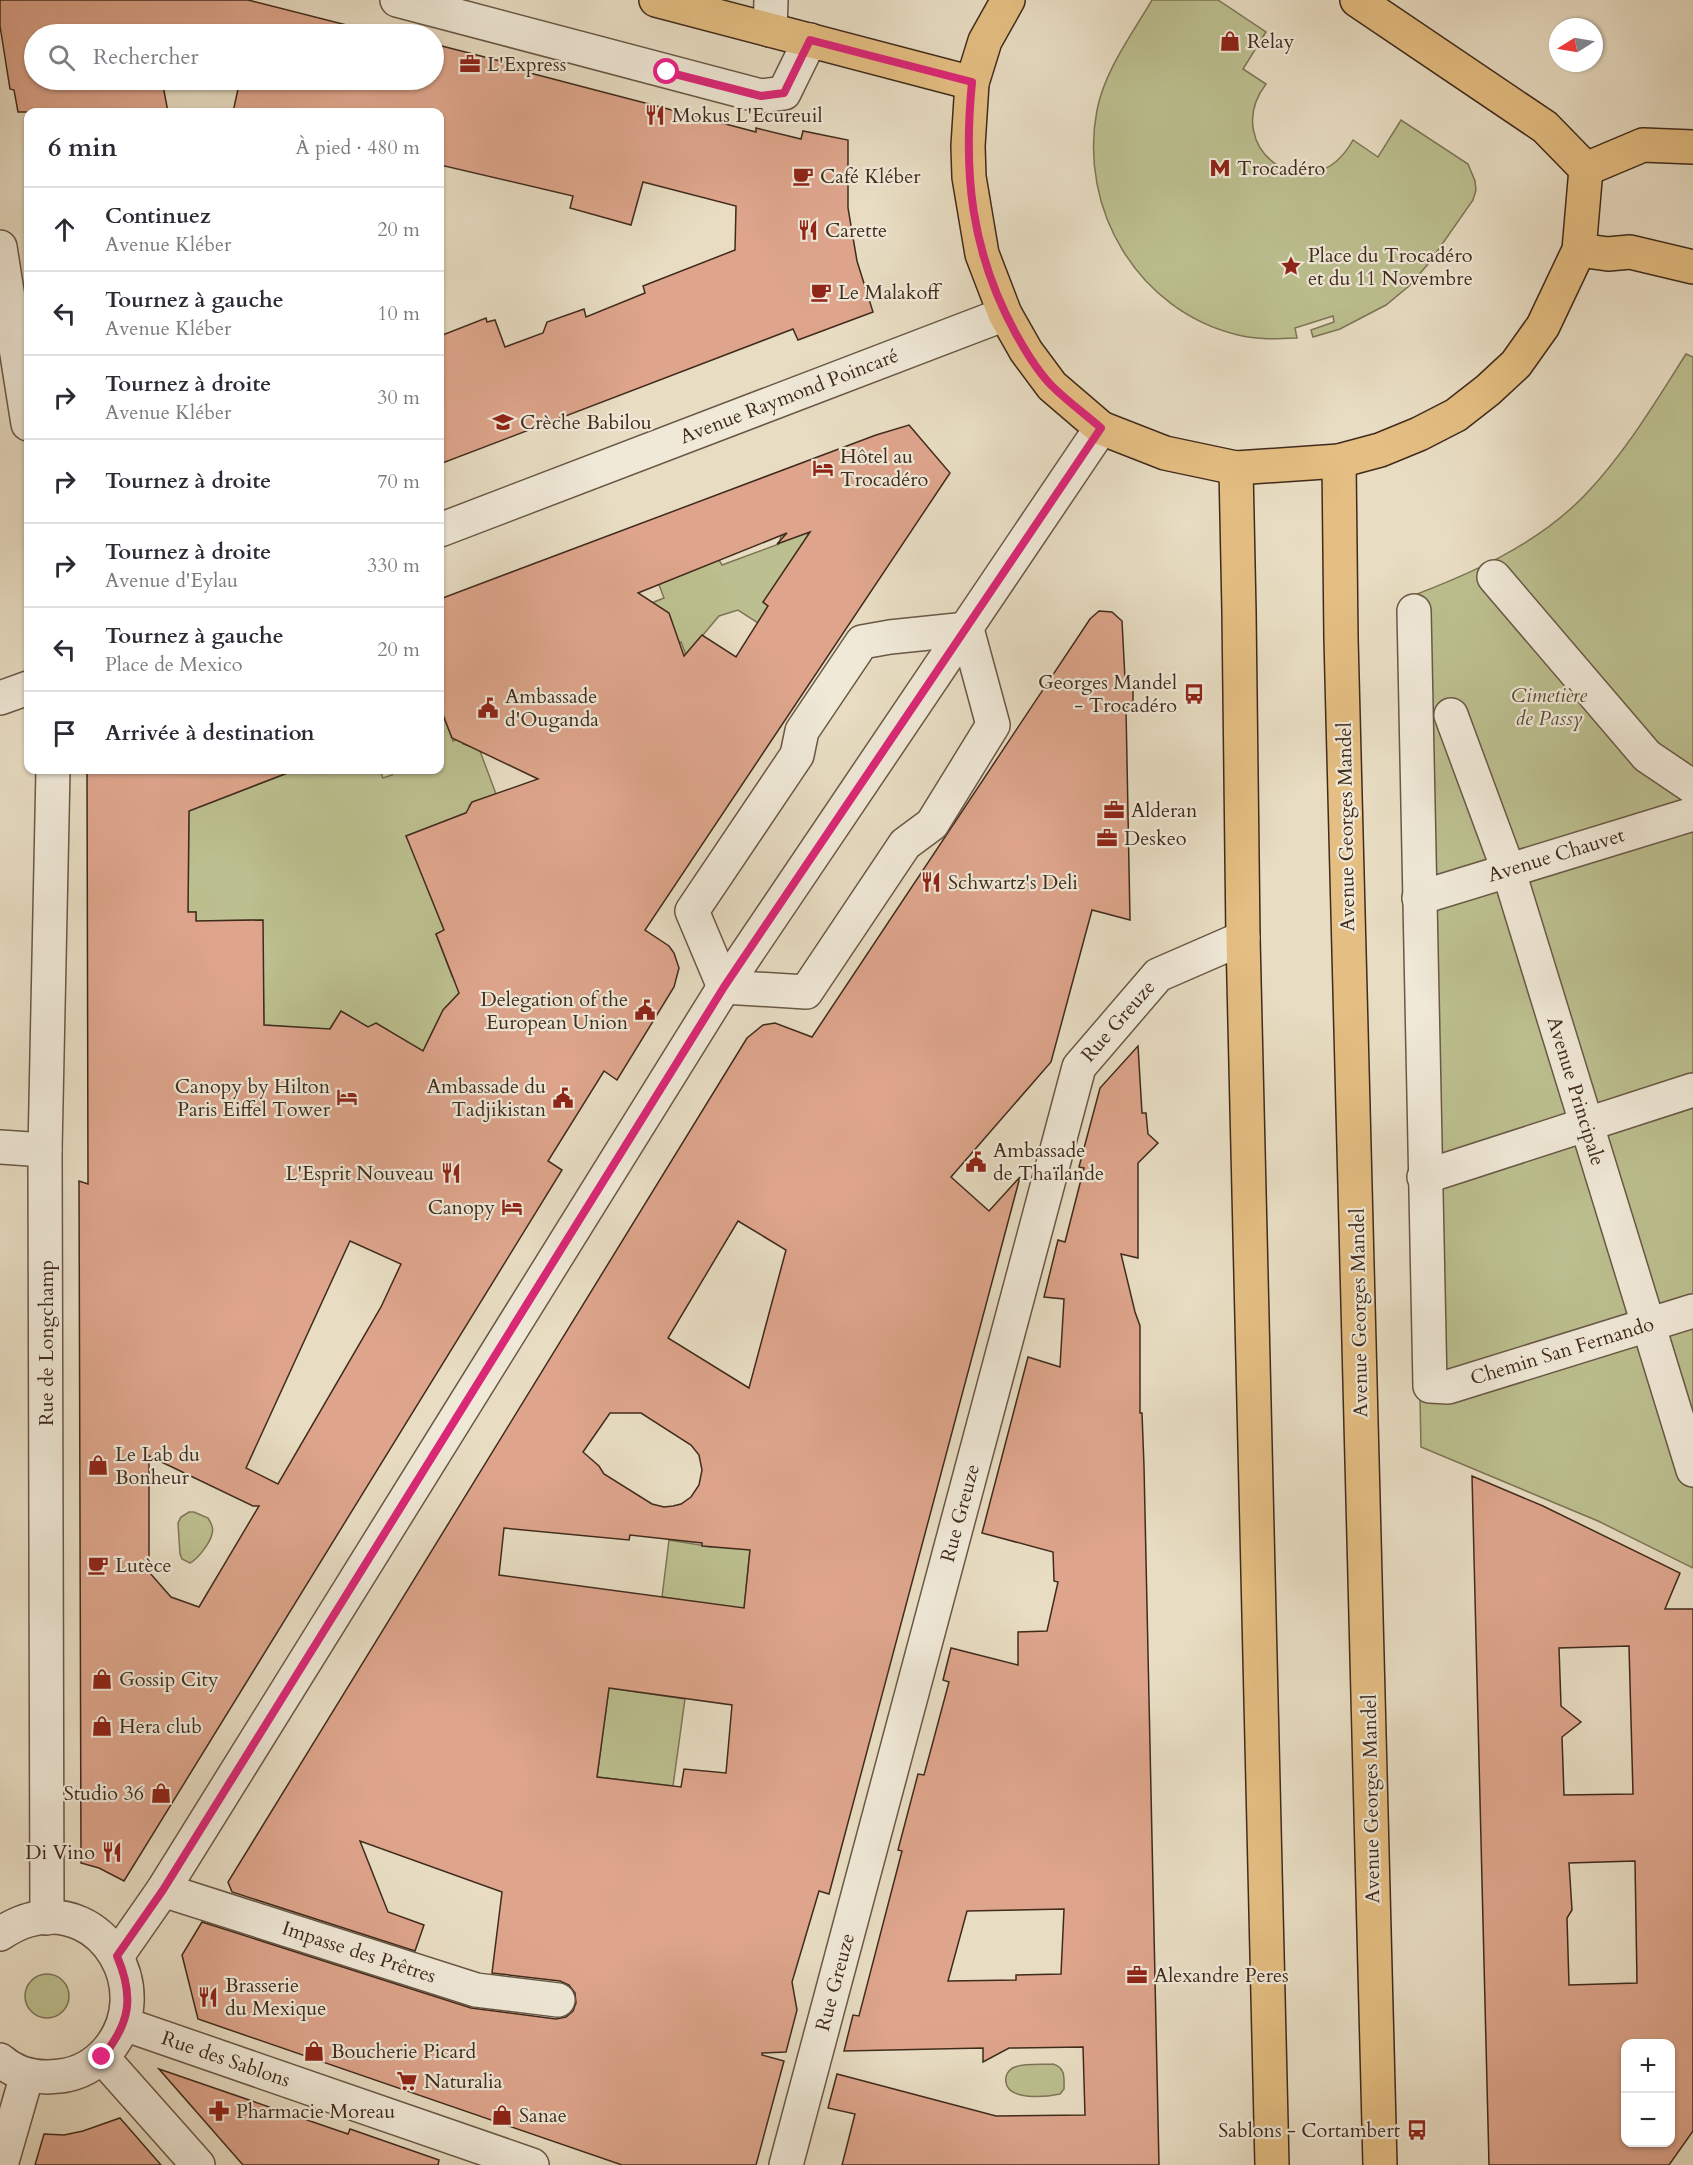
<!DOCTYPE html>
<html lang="fr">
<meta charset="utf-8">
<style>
body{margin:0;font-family:Cardo,serif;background:#f7f7f7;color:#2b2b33}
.controls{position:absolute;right:18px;bottom:18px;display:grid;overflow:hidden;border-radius:12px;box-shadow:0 2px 4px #0004}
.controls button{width:54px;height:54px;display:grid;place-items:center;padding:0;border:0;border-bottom:2px solid #e1e1e2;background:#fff;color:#2b2b33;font:30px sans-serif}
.compass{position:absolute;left:1549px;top:18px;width:54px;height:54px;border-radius:50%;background:#fff;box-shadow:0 2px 4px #0004;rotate:259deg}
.stop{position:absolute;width:18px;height:18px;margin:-14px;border:4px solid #db2777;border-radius:50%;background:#fff}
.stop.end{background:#db2777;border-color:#fff;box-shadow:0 2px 6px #0008}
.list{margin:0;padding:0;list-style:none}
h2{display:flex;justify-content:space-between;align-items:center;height:78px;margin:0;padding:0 24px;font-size:26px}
h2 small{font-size:20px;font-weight:400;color:#7c7c81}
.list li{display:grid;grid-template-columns:39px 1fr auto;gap:18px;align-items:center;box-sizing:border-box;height:84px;padding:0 24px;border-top:2px solid #e1e1e2}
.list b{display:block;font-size:22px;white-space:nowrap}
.list p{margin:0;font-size:20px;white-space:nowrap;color:#7c7c81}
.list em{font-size:20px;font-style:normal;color:#7c7c81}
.icon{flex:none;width:33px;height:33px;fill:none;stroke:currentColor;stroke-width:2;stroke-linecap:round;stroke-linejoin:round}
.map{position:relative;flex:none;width:1693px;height:2165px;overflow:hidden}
.search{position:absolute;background:#fff;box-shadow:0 2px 4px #0004;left:24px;top:24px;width:420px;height:66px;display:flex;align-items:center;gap:15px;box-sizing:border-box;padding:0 21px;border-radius:33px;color:#7c7c81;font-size:22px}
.panel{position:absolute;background:#fff;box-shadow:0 2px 4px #0004;left:24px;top:108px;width:420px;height:666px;border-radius:12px}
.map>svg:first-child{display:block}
.green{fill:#bcbf8f;stroke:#7e7556;stroke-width:1.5}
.building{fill:#dea58c;stroke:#402b1c;stroke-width:1.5;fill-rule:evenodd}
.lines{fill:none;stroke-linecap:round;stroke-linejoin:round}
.minor-casing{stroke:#6a5846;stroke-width:36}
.major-casing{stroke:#402b1c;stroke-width:36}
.minor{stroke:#f0e9d8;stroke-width:33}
.major{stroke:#e4be82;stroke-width:33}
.route{stroke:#db2777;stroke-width:8}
.labels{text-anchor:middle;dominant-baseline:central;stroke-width:4.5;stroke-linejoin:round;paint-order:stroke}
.poi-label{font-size:20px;fill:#402b1c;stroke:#f0e9d8;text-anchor:start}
.street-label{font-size:20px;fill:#402b1c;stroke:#f0e9d8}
.park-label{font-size:20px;font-style:italic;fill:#594933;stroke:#f0e9d8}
</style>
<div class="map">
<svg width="1693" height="2165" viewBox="0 0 1693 2165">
<rect width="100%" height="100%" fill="#e8ddc3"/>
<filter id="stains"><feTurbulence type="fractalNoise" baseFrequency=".00333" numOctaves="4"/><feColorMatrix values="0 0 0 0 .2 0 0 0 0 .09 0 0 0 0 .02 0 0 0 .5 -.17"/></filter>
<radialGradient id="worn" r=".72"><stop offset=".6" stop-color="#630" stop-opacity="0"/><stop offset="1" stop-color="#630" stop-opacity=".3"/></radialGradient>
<g class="green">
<path d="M1152,0H1218L1266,32L1243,69L1266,84C1218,147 1311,216 1353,140L1378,157L1401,120L1468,164L1475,181L1476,190L1473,200L1429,263L1409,286L1386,305L1340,329L1313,337L1311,330L1334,322L1333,316L1295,328L1297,338C1277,339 1258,340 1238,335C1138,311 1078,209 1097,110C1105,70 1132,34 1152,0Z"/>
<path d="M1686,354L1693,357V1568L1598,1521L1421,1447L1404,599C1468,575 1536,546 1585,495C1625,453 1655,403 1686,354Z"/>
<path d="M804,527L811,542L763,602L768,606L758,623L738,610L719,616L686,655L681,642L674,645L618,616L664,598L658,582L719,560L722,565L779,544L781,536Z"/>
<path d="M440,707L453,741L461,738L463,744L469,746L477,743L496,794L472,802L469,806L470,811L406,836L460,924L436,934L452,976L471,968L473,984C443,1003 437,1021 423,1052L376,1023L369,1028L341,1011L329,1030L264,1025L262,920L196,921V912H188L189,811L295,770H380L383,778L392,775L395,770H440Z"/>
<path d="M189,1512H194L208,1518C211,1523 214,1528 212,1534C210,1543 198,1559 190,1563L182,1559L180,1554L178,1523L181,1517Z"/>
<path d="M669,1540L712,1547L713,1544L750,1549L744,1610L662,1597Z"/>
<path d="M609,1688L685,1699L673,1786L597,1777Z"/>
<circle cx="47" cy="1996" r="22"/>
<path d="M1053,2064C1066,2068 1064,2078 1064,2089L1060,2094C1046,2097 1002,2102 1006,2077C1007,2072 1011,2068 1015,2067C1026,2063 1042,2065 1053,2064Z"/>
</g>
<g class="building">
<path d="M0,0H248L382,34H34V80H162L168,112H18L14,90L10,89L0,26Z"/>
<path d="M434,44L508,63L534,74L756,132V128L801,139L803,131L848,140V208L857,261L873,312L798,340L793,329L440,464V336L486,318L487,322L495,320L505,347L543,333L547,322L584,309L586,317L645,293L643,286L735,250L736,206L643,182L631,225L570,208L573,196L440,165V112H233L240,80H434Z"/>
<path d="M909,425L950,473L645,930L669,946L674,953L679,968L674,987L617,1080L604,1071L548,1161L562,1170L124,1881L99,1868L81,1863L79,1181L88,1184L87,770H289L290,772L189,811L188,912H196V921L263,920L264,1025L330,1029L341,1011L368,1027L376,1023L423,1051L443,1010L459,993L436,934L444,930L406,836L466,813L472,802L538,779L452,738L440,707V599L876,435ZM810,532L763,602L768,606L736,657L702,635L684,656L669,613L638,593L787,533L777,544ZM350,1241L401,1264L381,1307L278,1484L246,1468ZM149,1456L253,1506H259L199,1607L171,1597L149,1572Z"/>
<path d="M1099,611L1112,612L1122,621L1125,679L1133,690V701L1126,708L1130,920L1092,910L1051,1062L951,1177L989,1211L1020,1177L829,1894L819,1891L792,1982L797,2010L786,2052L762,2053V2055L784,2061L756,2165H622L198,2019L182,1955L202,1922L471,2008L556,2019L566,2017L573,2011L576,2003L575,1993L569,1985L560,1981L492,1973L502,1892L360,1841L388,1912L424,1925L415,1951L232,1892L228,1882L747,1038L763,1025L775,1023L812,1037L1090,619ZM738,1221L786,1250L749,1388L668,1338ZM610,1413H641L691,1445L699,1455L702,1470L699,1485L691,1497L681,1504L673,1506L664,1507L652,1504L604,1474L599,1466L583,1452ZM504,1528L629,1540L630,1535L702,1543V1546L750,1550L744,1608L499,1575ZM609,1688L732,1705L726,1773L684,1769L681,1787L597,1777Z"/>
<path d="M1138,1046L1142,1113H1146L1148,1134L1158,1143L1138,1163V1258L1121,1254L1135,1312L1140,1326V1413H1142L1144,1466L1159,2165H842L855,2114L828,2108L837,2074L996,2116L1085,2115L1083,2047L1009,2048L983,2062V2048L844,2051L853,2015L859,2016L902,1851L898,1850L918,1774L924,1775L934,1738L949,1682L943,1680L951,1648L1018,1665V1632L1047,1631L1058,1582L1054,1581L1053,1552L982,1533L1028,1357L1060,1367L1064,1299L1044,1297L1058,1240L1065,1242L1084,1168L1079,1167L1100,1088ZM1064,1909L1061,1974L1016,1975V1980L948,1981L967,1911Z"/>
<path d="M1472,1476L1543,1506L1680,1573L1665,1609H1693V2131L1669,2165H1489ZM1629,1646L1633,1794L1564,1795L1562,1737L1581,1722L1561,1706L1559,1648ZM1635,1861L1637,1983L1569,1985L1567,1918L1572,1910L1569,1863ZM1626,2043H1671V2142H1626Z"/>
<path d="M159,2069L348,2134L350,2129L439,2160L438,2165H243Z"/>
<path d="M120,2118L161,2165H35L44,2134L64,2135L83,2131Z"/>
</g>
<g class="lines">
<g class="minor-casing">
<g id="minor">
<path d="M397,0L761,96L784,93L810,40"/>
<path d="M770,30L771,0"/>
<path d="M0,247L28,424"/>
<path d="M440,530L1005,314"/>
<path d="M1494,577L1647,756L1693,787"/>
<path d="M1414,611L1430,1386L1448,1387L1693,1311"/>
<path d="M0,698L28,688"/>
<path d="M1451,715L1508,869L1693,1470"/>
<path d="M1419,898L1693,814"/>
<path d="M724,987L806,992L905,844L932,824L993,725L967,629"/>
<path d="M724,987L692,911L797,755L802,731L862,642L890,637L967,629"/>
<path d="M0,1147L45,1150"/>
<path d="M1424,1177L1693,1090"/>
<path d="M163,1890L476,1990L558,2000"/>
<path d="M47,1918L45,1150L53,770"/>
<path d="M0,1934C9,1928 18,1923 29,1920C105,1899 157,1992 108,2050C96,2064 79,2074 60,2076C39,2079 17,2075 0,2060"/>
<path d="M117,1956L163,1890L724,987L1101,428"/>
<path d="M124,2024L532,2165"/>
<path d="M102,2057L198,2165"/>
<path d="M1,2165L27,2075"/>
<path d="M786,2165L1079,1067L1158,975L1243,938"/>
</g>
</g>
<g class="major-casing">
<g id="major">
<path d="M656,0L972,83"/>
<path d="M1008,0L985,41L972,83L968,146L969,177L982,254L1005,314L1026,351L1052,386L1101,428L1165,453L1236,468L1339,461L1380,450L1419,434L1456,415L1488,390L1516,364L1543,326L1579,250L1586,169L1545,127L1357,0"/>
<path d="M1586,169L1643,145L1693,147"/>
<path d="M1579,250L1608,254L1630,252L1693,267"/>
<path d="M1339,461L1341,638L1380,2165"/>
<path d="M1236,468L1239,612L1243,938L1272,2165"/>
</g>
</g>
<use href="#minor" class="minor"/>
<use href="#major" class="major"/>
</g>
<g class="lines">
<path class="route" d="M102,2057C131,2023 134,1996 117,1956L163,1890L724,987L1101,428C1085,414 1067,401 1052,386C1038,372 1026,352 1016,334C971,252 963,174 972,82L810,40L784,93L761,96L667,72"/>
</g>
<defs>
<g id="shop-bare" transform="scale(1.62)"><path d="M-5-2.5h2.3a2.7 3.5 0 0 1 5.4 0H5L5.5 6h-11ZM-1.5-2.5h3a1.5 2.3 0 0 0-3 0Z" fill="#8f2418" stroke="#f0e9d8" stroke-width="2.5" paint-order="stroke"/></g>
<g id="office-bare" transform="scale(1.62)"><path d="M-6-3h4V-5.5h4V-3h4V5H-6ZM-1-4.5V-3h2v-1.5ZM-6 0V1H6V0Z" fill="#8f2418" stroke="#f0e9d8" stroke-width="2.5" paint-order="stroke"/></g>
<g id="restaurant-bare" transform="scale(1.62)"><path d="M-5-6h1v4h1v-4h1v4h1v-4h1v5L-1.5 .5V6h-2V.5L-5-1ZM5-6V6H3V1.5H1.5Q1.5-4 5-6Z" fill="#8f2418" stroke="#f0e9d8" stroke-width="2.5" paint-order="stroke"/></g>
<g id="metro-bare" transform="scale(1.62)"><path d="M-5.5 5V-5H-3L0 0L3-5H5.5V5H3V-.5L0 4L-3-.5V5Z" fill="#8f2418" stroke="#f0e9d8" stroke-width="2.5" paint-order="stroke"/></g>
<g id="cafe-bare" transform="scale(1.62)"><path d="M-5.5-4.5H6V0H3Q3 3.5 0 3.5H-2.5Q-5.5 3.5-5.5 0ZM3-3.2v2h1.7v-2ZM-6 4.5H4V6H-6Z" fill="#8f2418" stroke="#f0e9d8" stroke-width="2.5" paint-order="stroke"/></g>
<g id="sight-bare" transform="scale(1.62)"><path d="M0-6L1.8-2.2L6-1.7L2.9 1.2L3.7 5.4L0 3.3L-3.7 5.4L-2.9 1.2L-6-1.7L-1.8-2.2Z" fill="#8f2418" stroke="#f0e9d8" stroke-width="2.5" paint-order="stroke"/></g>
<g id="school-bare" transform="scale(1.62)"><path d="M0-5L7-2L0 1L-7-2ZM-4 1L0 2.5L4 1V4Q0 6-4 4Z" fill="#8f2418" stroke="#f0e9d8" stroke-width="2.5" paint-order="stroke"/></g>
<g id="hotel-bare" transform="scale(1.62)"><path d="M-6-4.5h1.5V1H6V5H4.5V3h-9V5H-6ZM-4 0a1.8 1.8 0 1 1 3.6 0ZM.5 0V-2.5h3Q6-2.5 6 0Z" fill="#8f2418" stroke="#f0e9d8" stroke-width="2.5" paint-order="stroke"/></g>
<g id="bus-bare" transform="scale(1.62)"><path d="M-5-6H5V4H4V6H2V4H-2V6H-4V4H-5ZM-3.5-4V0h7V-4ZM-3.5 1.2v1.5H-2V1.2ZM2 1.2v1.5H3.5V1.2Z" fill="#8f2418" stroke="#f0e9d8" stroke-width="2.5" paint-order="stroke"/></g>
<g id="civic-bare" transform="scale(1.62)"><path d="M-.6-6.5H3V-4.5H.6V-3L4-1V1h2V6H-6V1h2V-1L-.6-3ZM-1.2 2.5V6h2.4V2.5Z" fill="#8f2418" stroke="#f0e9d8" stroke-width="2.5" paint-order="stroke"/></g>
<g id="supermarket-bare" transform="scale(1.62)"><path d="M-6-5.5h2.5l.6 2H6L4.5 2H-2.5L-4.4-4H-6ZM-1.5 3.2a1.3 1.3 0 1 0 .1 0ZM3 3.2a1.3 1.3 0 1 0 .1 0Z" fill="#8f2418" stroke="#f0e9d8" stroke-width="2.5" paint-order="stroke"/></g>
<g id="pharmacy-bare" transform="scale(1.62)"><path d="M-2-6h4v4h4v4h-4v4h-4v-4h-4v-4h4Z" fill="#8f2418" stroke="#f0e9d8" stroke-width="2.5" paint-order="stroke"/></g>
</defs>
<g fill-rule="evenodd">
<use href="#shop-bare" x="1230" y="41"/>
<use href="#office-bare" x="470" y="64"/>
<use href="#restaurant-bare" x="655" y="115"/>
<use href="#metro-bare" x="1220" y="168"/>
<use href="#cafe-bare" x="803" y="176"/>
<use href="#restaurant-bare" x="808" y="230"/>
<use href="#sight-bare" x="1291" y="266"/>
<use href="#cafe-bare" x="821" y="292"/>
<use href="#school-bare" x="503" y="422"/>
<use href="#hotel-bare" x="823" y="468"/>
<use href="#bus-bare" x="1194" y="694"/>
<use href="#civic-bare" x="488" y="708"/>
<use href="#office-bare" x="1114" y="810"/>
<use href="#office-bare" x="1107" y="838"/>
<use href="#restaurant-bare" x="931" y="882"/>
<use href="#civic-bare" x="645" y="1010"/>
<use href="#hotel-bare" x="347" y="1097"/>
<use href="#civic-bare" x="563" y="1098"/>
<use href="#civic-bare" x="976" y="1162"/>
<use href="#restaurant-bare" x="451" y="1173"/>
<use href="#hotel-bare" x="512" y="1207"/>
<use href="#shop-bare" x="98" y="1465"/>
<use href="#cafe-bare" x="98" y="1565"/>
<use href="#shop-bare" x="102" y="1679"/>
<use href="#shop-bare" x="102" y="1726"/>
<use href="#shop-bare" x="161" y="1793"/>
<use href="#restaurant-bare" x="112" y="1852"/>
<use href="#office-bare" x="1137" y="1975"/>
<use href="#restaurant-bare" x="208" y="1997"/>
<use href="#shop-bare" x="314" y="2051"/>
<use href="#supermarket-bare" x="407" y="2081"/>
<use href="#pharmacy-bare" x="219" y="2111"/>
<use href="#shop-bare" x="502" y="2115"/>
<use href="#bus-bare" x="1417" y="2130"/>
</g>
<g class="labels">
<g class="poi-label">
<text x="1247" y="41">Relay</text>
<text x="487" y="64">L'Express</text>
<text x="672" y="115">Mokus L'Ecureuil</text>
<text x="1237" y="168">Trocadéro</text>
<text x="820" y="176">Café Kléber</text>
<text x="825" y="230">Carette</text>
<text x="1308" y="255">Place du Trocadéro<tspan x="1308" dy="23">et du 11 Novembre</tspan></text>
<text x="838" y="292">Le Malakoff</text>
<text x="520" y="422">Crèche Babilou</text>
<text x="840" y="456">Hôtel au<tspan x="840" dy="23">Trocadéro</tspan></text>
<text x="1177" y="682" text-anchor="end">Georges Mandel<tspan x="1177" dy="23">- Trocadéro</tspan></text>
<text x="505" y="696">Ambassade<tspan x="505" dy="23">d'Ouganda</tspan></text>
<text x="1131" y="810">Alderan</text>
<text x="1124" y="838">Deskeo</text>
<text x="948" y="882">Schwartz's Deli</text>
<text x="628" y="999" text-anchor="end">Delegation of the<tspan x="628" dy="23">European Union</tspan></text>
<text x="330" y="1086" text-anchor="end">Canopy by Hilton<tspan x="330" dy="23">Paris Eiffel Tower</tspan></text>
<text x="546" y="1086" text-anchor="end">Ambassade du<tspan x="546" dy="23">Tadjikistan</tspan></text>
<text x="993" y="1150">Ambassade<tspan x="993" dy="23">de Thaïlande</tspan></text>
<text x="434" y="1173" text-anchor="end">L'Esprit Nouveau</text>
<text x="495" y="1207" text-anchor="end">Canopy</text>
<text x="115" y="1454">Le Lab du<tspan x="115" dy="23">Bonheur</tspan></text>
<text x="115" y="1565">Lutèce</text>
<text x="119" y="1679">Gossip City</text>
<text x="119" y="1726">Hera club</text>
<text x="144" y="1793" text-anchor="end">Studio 36</text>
<text x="95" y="1852" text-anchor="end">Di Vino</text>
<text x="1154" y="1975">Alexandre Peres</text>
<text x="225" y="1985">Brasserie<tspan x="225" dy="23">du Mexique</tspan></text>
<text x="331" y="2051">Boucherie Picard</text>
<text x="424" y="2081">Naturalia</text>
<text x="236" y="2111">Pharmacie Moreau</text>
<text x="519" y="2115">Sanae</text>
<text x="1400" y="2130" text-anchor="end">Sablons - Cortambert</text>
</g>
<g class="street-label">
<text transform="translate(789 396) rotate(-21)">Avenue Raymond Poincaré</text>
<text transform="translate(1346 827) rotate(-91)">Avenue Georges Mandel</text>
<text transform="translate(1556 855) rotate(-17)">Avenue Chauvet</text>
<text transform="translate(1118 1021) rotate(-49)">Rue Greuze</text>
<text transform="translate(1576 1091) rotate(73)">Avenue Principale</text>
<text transform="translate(1359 1313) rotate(-91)">Avenue Georges Mandel</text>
<text transform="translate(46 1343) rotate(-90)">Rue de Longchamp</text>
<text transform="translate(1562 1351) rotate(-17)">Chemin San Fernando</text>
<text transform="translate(960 1513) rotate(-75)">Rue Greuze</text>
<text transform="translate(1371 1799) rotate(-91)">Avenue Georges Mandel</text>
<text transform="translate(359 1952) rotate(18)">Impasse des Prêtres</text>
<text transform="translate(835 1982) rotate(-75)">Rue Greuze</text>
<text transform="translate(226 2059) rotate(19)">Rue des Sablons</text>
</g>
<g class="park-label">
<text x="1549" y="695">Cimetière<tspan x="1549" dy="23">de Passy</tspan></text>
</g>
</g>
<rect width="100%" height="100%" filter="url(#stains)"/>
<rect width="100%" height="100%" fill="url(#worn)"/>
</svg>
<div class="controls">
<button>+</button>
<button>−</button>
</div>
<svg class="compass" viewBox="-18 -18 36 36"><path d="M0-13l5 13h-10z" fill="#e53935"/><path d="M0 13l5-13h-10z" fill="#7c7c81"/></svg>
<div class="stop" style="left:667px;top:72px"></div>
<div class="stop end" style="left:102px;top:2057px"></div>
<div class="search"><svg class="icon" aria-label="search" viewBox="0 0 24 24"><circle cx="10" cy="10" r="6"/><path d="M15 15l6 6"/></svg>Rechercher</div>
<section class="panel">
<h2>6 min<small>À pied · 480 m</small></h2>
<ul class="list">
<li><svg class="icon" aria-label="ahead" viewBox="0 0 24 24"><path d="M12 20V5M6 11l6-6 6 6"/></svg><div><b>Continuez</b><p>Avenue Kléber</p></div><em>20 m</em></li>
<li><svg class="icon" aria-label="left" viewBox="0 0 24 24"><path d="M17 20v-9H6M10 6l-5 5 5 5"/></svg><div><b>Tournez à gauche</b><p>Avenue Kléber</p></div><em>10 m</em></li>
<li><svg class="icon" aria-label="right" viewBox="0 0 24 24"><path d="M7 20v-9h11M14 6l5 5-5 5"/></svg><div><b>Tournez à droite</b><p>Avenue Kléber</p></div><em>30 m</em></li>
<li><svg class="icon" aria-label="right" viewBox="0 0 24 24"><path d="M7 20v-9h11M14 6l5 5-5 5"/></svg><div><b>Tournez à droite</b></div><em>70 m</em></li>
<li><svg class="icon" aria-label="right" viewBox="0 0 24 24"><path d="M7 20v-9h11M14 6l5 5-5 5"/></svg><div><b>Tournez à droite</b><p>Avenue d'Eylau</p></div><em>330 m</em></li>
<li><svg class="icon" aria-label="left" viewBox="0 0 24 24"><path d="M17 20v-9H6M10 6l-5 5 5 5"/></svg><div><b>Tournez à gauche</b><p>Place de Mexico</p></div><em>20 m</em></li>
<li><svg class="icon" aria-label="arrive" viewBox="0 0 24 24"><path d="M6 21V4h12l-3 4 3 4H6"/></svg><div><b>Arrivée à destination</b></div></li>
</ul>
</section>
</div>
